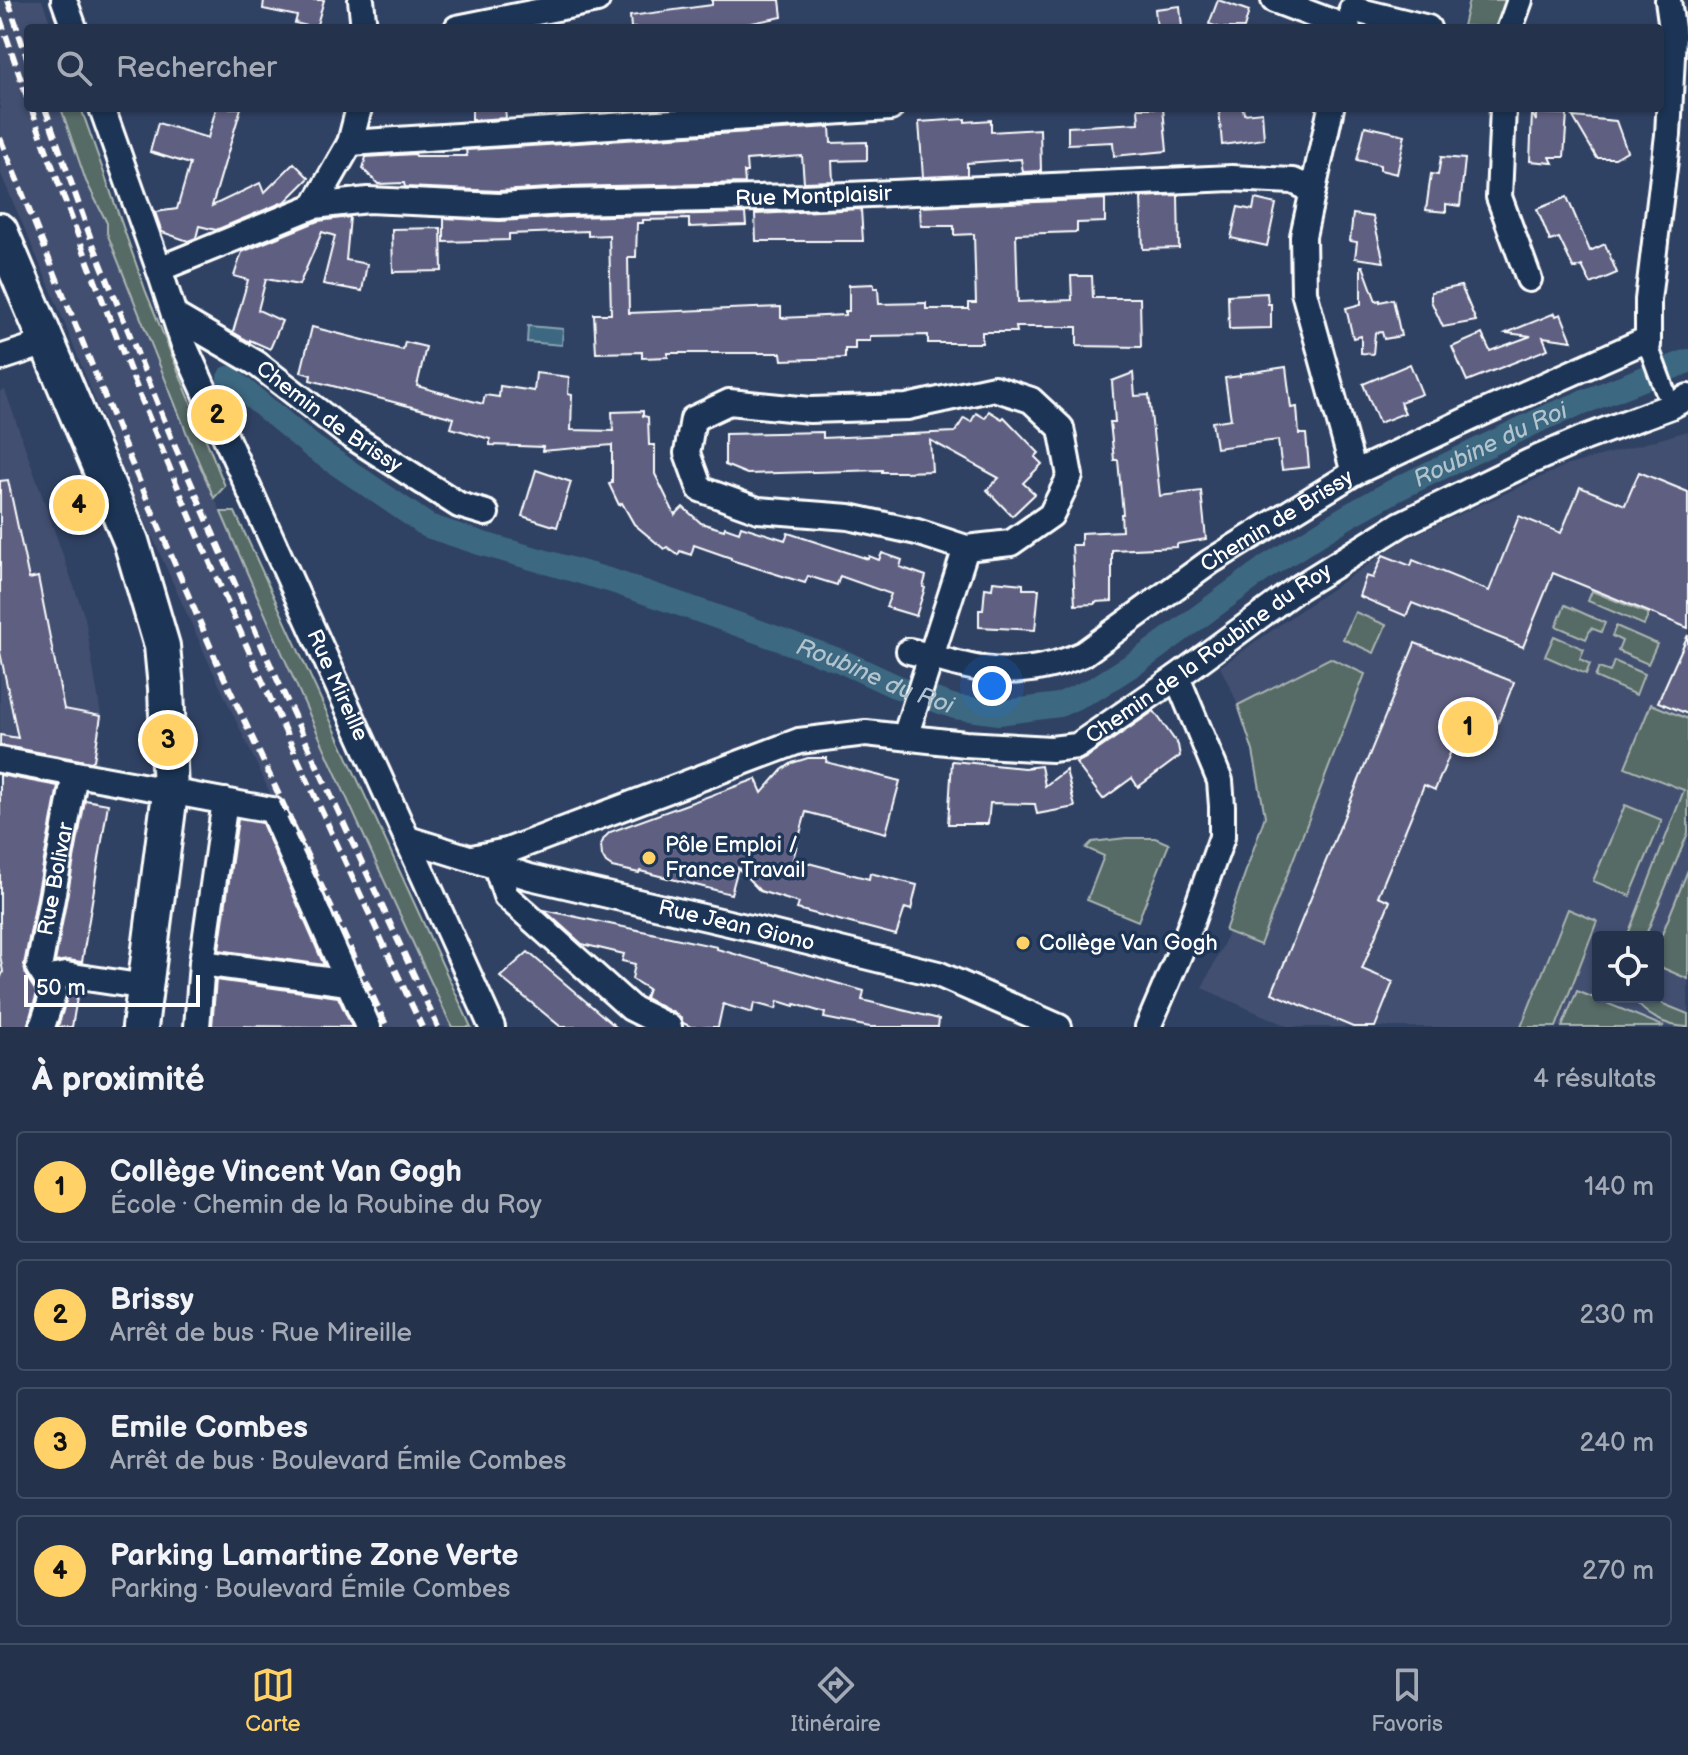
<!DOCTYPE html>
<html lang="fr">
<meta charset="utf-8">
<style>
body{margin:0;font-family:"Balsamiq Sans",sans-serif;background:#2c3a52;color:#f1f3f6}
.controls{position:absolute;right:24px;bottom:24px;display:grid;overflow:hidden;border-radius:8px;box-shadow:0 2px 6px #0004}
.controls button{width:72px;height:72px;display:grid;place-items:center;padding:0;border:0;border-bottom:2px solid #414d63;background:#24324b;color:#f1f3f6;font:40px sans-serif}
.scale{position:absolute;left:24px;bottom:20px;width:176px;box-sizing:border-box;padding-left:8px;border:4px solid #fff;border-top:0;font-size:22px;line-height:28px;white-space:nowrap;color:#fff;-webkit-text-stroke:6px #1d3557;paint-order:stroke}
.you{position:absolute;left:992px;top:686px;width:28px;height:28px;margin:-20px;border:6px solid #fff;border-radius:50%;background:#1a73e8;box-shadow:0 0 0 12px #1a73e833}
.badge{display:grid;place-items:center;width:52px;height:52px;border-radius:50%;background:#ffd166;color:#111;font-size:26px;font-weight:700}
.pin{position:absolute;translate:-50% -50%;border:4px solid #fff;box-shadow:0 2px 8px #0006}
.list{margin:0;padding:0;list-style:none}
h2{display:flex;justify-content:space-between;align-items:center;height:104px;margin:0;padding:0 32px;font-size:34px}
h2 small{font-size:26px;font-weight:400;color:#a3aab5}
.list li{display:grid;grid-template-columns:52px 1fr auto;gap:24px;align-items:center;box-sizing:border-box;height:112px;margin:0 16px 16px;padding:0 16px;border:2px solid #414d63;border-radius:8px}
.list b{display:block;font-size:30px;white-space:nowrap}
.list p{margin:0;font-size:26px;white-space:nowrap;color:#a3aab5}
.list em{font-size:26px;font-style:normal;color:#a3aab5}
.icon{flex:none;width:44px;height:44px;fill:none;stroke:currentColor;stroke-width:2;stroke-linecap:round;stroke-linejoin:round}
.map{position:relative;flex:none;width:1688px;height:1027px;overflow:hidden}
.search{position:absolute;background:#24324b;box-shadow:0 2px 6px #0004;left:24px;right:24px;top:24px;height:88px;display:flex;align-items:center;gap:20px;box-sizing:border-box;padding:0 28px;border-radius:8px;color:#a3aab5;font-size:30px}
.sheet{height:616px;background:#24324b}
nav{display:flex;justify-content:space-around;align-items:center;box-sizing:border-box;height:112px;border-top:2px solid #414d63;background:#24324b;font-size:22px;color:#a3aab5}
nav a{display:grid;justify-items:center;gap:4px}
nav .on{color:#ffd166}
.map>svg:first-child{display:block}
.built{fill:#424f70;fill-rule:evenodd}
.green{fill:#576b66;stroke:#abb5b2;stroke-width:2}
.water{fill:#3c6881;stroke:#8aa4b3;stroke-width:2}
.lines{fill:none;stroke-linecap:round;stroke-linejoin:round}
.canal{stroke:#3c6881;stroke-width:24}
.building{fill:#5e5f82;stroke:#fff;stroke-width:2}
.pedestrian-casing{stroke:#fff;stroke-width:24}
.minor-casing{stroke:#fff;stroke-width:30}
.secondary-casing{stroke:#fff;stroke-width:40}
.pedestrian{stroke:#1d3557;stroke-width:18}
.minor{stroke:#1d3557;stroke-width:24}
.secondary{stroke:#1d3557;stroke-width:34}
.rail{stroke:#fff;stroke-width:6;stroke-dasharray:12 6;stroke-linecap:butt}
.poi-dot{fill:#ffd166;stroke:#1d3557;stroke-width:3}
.labels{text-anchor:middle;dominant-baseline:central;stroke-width:7;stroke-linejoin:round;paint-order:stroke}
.street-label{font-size:22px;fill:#fff;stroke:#1d3557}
.poi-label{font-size:22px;fill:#fff;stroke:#1d3557;text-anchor:start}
.water-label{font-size:24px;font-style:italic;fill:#b1c3cd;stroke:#1d3557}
</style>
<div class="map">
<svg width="1688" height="1027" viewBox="0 0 1688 1027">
<rect width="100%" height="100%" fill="#304264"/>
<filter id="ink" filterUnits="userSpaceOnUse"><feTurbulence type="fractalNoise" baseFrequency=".0125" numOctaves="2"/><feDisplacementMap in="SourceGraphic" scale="16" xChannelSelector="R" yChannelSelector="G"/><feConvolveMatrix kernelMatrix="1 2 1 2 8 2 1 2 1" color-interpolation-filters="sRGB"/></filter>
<g filter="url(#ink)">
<g class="built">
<path d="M0,0H42L52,28H28V108H61L86,181L107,223L151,346L191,444L352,812L452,1027H380L210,665L129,485L52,292L0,172Z"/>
<path d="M5,390L85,618L101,716L97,763L0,746V391Z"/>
<path d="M1688,431V1027H1289L1202,988L1224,943L1265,816L1256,750L1232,691L1220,667L1305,607L1406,539L1565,466ZM1598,937H1658V997H1598Z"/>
</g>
<g class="green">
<path d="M1469,0H1507L1501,21L1495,28L1463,26Z"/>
<path d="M61,108H81L146,292L225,486L214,498L191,444L107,233V223L86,181Z"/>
<path d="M221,512H235L471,1027H452C372,856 295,685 221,512Z"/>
<path d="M1592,591L1649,614L1644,625L1588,601Z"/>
<path d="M1565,605L1605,623L1601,632L1591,628L1586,639L1556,626Z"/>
<path d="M1355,612L1386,625L1374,653L1343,639Z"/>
<path d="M1616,626L1657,644L1648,664L1618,651L1622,641L1612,636Z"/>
<path d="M1554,636L1584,649L1580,659L1590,664L1586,674L1545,656Z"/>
<path d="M1330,658L1365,674L1260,945L1225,931L1265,816L1253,751L1238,705Z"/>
<path d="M1614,661L1644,674L1636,695L1595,677L1599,668L1610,672Z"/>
<path d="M1651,704L1688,719V833L1645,937H1627L1684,790L1625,767Z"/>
<path d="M1625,805L1662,820L1630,896L1593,881Z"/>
<path d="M1126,838H1155L1169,844L1138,921L1087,900L1104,856L1086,848L1092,842Z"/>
<path d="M1688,870V979L1658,966V944Z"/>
<path d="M1568,909L1597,921L1556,1027H1521Z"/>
<path d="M1577,991L1663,1026L1662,1027H1562Z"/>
<path d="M1632,997H1656L1663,1004L1688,1014V1027C1666,1027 1645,1015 1632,997Z"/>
</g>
<path class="water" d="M528,326L563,329L562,345L527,342Z"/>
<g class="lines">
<path class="canal" id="s1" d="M229,378L314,448L428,526L483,544L612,581L703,612L841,661L895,686L955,707L999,713L1059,705L1096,688L1140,660L1268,566L1348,516L1399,488L1546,417L1688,361"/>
</g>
<g class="building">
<path d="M264,0H324L316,28L295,23L297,16L263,9Z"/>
<path d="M712,0H780L782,17L747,24L710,28H631L630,16L712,5Z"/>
<path d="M1218,0L1249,11L1244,28H1221L1209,24Z"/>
<path d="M1180,6L1182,28H1157L1155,9Z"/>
<path d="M216,108H241L212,206L260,183L264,193L294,163L309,178L286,201L216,230L199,226L196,238L188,241L162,232L155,212L177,209L190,164L150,152L158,123L208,138Z"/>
<path d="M472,108H505L506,118L472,120Z"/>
<path d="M1138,108H1163L1167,151L1114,156L1113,142L1068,144V127L1139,123Z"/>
<path d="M1219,108H1243L1244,114L1262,112L1264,139L1222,145Z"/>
<path d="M1532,113L1536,121V113L1567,114L1564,157H1550L1553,163L1530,161Z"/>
<path d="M1573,117L1616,121L1627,151L1615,158H1597Z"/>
<path d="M965,119V122L991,120V132L1040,129L1041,171L1023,172L1021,159L967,163V175L923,177L919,122Z"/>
<path d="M1365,126L1405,135L1397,174L1380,170V165L1357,160Z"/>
<path d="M830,127L831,143L867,142V160L832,161L833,181L804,182L802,156L746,160L747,172H744L745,183L565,187L499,191L405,187L404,183L378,184L363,169L366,157L415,154L416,156H467L466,150Z"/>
<path d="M1441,157L1465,159L1460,206L1446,204V212L1426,210L1431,174L1438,175Z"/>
<path d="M1178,195L1179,248L1143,249L1141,197Z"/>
<path d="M1567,197L1590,251L1605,244L1617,273L1591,284L1582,266L1574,269L1559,238L1550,241L1537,209Z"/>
<path d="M1105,199V222L1077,223V232L1016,234L1018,302L1072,300L1071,276H1092L1093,298H1140L1141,347L1077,346V327H1016L1017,332H982V343H928V335L870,336V341H855V349H845V358L782,360L781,353H668V357L642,358V352L596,353L594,314H611L609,235L588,236V231L509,234V240L444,242V218L500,221L566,217L745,213L746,225L689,227V219L643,220V223H637L636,257H628L629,313L781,307V318L845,315V311H849V285L874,284V288H878L879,304L926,303V309H969V303H976L974,234L954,235V226H921L920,207Z"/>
<path d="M1255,199L1276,204L1267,246L1231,238L1238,207L1253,210Z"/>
<path d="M861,209L863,241H756L755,214Z"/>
<path d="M1353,214L1373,217L1384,262L1355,258L1357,242L1350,241Z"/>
<path d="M350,217L346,260L367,264L362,291L323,284L335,236L322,232L299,285L266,279L258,310L282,321L270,349L250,340V342L233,332L248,280L234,276L242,252L318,221Z"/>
<path d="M441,228L442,271L393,272L392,229Z"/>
<path d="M1361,266H1363L1376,301L1380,300V302L1393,299L1401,336L1384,339L1382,332L1375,333L1373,354L1361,353V336L1353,338L1346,308L1361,304Z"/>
<path d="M1461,286L1476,321L1443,327L1431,301V292Z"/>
<path d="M1267,293L1268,304H1271V328L1229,329L1228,295Z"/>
<path d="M1555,313L1556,316L1561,314L1572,341L1543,337L1548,349L1467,381L1452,347L1482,334L1490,351L1531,336L1506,333Z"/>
<path d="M312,327L403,350L405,342L426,347L417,386L483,404L485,395L499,397L500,386L534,391L536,373L569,377L568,394L572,395L571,430L613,431L612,412L643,411V416L648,417L649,445H655V474L675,515L683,507L701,523L724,530L725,527L739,532L741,526L785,540L788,533L868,559L869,556L879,560L882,553L902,560L900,567L926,576L923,587L925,588L916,616L886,607L891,594L840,576L837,585L808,576L805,583L731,560V558L694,545L691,555L680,551L678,555L667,547L664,549L634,524L622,503L619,505L609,484L612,483V445L542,451L543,447L490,445V439L451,428L454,418L310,380L311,375L301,372Z"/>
<path d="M1410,364L1422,394L1400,402L1405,413L1379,423L1363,384Z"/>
<path d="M1286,367L1291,408L1297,407L1299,434H1306L1309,467L1282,470L1278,440L1216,448L1212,422L1231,419L1225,378L1240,376V374Z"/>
<path d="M1133,373L1135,396L1149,395L1160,496L1201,491L1206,539L1177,544V547L1112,550V601L1095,602V604L1075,605L1072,545H1081V533L1122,531L1121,514H1123L1118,460H1114L1110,422H1115L1112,381Z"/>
<path d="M989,411L1002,419L1004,417L1039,453L1035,457L1042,464L1023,483L1035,494L1012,516L987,490L999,478L930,440L932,471L904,472H882V470L747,474L725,465V434L823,432V438L955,432L964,418L971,422L976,413L985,418Z"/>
<path d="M536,470L571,482L557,527L522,516Z"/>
<path d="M1639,472L1688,492V628L1553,573L1523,647L1412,603L1406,616L1359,596L1366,576L1373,578L1383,555L1411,566L1413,560L1489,591L1519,516L1561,533L1580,487L1625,505Z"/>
<path d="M8,480L29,579L38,577L64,709L101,716L94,760L91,762L0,745V735L18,738L0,652V481Z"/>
<path d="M993,581L1023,584V589H1039L1035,630L979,627V610H983L985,588L992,589Z"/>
<path d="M1688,635V714L1658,702Z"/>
<path d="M1415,643L1514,682L1493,735L1463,722L1435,790L1424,785L1378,896L1390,901L1362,969L1393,982L1375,1027H1353L1272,993Z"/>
<path d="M1154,711L1178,745L1180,756L1138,787L1132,778L1103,799L1076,763L1086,758Z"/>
<path d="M808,758H827L826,762L900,781L886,833L806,812L793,859L869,879L870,873L917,885L911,910L905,908L896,935L797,909L799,903L760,891L738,868L731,894L640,871L639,873L612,867L606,863L602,856L601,845L604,838L610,832L756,779L762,793L782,770L792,763Z"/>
<path d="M952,761L1024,768L1041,766L1045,786L1066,770L1075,807L1037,814L1035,804L990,803L988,824H948Z"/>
<path d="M0,775L58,786L24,965L26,976L37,993L27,1027H0V979L3,972L0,955Z"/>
<path d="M85,800L108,804L82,962L68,960L55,962Z"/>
<path d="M238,819L262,823L324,965L219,950Z"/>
<path d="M544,910L717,947V949L864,991L862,1000L939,1019L938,1027H870L824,1018L825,1013L795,1004L794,1006L778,1001L776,1009L754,1003L752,1013L723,1004L718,1027H691L683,1023L681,1018L676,1014L645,998L648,989L632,979L635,964L622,961L624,954L582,944Z"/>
<path d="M528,952L582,998L616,1027H561L500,977Z"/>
<path d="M216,980L338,997L352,1027L212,1026Z"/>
<path d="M69,991L78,992L72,1027H58Z"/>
</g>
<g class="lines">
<g class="pedestrian-casing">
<path id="pedestrian" d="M1648,345L1665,391"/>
</g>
<g class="minor-casing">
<g id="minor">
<path d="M64,0L74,28"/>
<path d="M361,0L364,28"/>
<path d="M1274,0L1348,28"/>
<path d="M1352,9L1428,28"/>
<path d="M457,28L597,0"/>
<path d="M1510,28L1520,0"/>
<path id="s2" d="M102,108L159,269L184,345L492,1027"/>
<path d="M1331,108L1303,236L1304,292L1354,473"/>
<path d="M1503,108L1499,197L1529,279"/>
<path d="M350,143L890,108"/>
<path id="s3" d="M314,206L368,200L499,206L565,202L803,197L1232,178L1293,181L1313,190"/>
<path d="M159,269L314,206L350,143L359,108"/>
<path id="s4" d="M174,315L256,363L345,432L459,505L486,513"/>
<path d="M1648,345V300L1668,135L1673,36L1668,0"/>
<path d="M0,358L46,343"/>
<path d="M994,388L1031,400L1061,428L1070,476L1051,515L1011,543L966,548L917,532L849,517L758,510L700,489L687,453L693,419L729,402L810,410L907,407Z"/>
<path id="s5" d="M909,651C933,656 958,666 983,669C1018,674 1051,668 1083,654L1210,562L1354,473L1471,418L1648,339"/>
<path d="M905,737L966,548"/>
<path d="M0,760L272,810L368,1027"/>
<path id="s6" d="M408,839L530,877L763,931L938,974L1059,1027"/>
<path id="s7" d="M472,858L507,851L799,741L866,733L965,744L1051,749L1077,746L1177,677L1298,588L1401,524L1529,462L1582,439L1671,406L1688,397"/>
<path d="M496,866L506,896L631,1008L669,1027"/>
<path d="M202,963L348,983"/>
<path d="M46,979L66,975L146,987"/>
<path id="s8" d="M42,1027L54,991L39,968L75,774"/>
<path d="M197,1027L202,963L225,801"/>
<path d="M1148,1027L1184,943L1222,837V806L1220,781L1177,677"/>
</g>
</g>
<g class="secondary-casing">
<path id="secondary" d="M0,231L131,541L162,646L166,688L170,793L140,1027"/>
</g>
<use href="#pedestrian" class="pedestrian"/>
<use href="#minor" class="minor"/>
<use href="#secondary" class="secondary"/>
<g class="rail">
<path d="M8,0L28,61"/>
<path d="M0,18L28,100"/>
<path d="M31,108C72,220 113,331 159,442C240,639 332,833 422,1027"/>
<path d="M45,108L91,239L172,439L265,653L438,1027"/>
<path d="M0,138L129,457L217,662L387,1027"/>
</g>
</g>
</g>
<g class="poi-dot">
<circle cx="649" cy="858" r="8"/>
<circle cx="1023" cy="943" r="8"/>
</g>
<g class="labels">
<g class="street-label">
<text stroke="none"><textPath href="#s3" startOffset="500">Rue Montplaisir</textPath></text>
<text stroke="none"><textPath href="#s4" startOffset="186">Chemin de Brissy</textPath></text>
<text stroke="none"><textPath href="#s5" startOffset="414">Chemin de Brissy</textPath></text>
<text stroke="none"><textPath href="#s7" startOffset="788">Chemin de la Roubine du Roy</textPath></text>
<text stroke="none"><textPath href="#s2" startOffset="624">Rue Mireille</textPath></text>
<text stroke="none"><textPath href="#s8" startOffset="156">Rue Bolivar</textPath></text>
<text stroke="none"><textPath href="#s6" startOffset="340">Rue Jean Giono</textPath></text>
</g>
<g class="poi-label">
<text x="665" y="845">Pôle Emploi /<tspan x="665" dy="25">France Travail</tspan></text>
<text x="1039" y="943">Collège Van Gogh</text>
</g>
<g class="water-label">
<text stroke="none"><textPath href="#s1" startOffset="1416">Roubine du Roi</textPath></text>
<text stroke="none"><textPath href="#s1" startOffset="720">Roubine du Roi</textPath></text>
</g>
</g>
</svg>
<div class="controls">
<button><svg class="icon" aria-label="locate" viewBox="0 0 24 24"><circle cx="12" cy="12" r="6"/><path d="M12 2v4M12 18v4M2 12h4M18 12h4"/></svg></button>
</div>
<div class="scale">50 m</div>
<div class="you"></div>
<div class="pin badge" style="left:1468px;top:727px">1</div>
<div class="pin badge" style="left:217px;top:415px">2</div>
<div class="pin badge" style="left:168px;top:740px">3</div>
<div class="pin badge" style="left:79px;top:505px">4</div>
<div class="search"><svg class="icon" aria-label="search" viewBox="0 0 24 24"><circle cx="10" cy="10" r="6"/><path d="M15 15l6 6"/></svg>Rechercher</div>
</div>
<section class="sheet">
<h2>À proximité<small>4 résultats</small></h2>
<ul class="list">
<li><span class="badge">1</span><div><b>Collège Vincent Van Gogh</b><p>École · Chemin de la Roubine du Roy</p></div><em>140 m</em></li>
<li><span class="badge">2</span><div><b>Brissy</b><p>Arrêt de bus · Rue Mireille</p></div><em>230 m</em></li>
<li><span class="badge">3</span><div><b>Emile Combes</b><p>Arrêt de bus · Boulevard Émile Combes</p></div><em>240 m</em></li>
<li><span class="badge">4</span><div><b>Parking Lamartine Zone Verte</b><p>Parking · Boulevard Émile Combes</p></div><em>270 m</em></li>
</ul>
</section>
<nav>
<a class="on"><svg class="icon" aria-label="map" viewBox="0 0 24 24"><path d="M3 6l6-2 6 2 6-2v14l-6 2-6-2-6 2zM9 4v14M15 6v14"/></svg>Carte</a>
<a><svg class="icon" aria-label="directions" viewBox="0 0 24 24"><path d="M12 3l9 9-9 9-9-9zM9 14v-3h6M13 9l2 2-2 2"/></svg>Itinéraire</a>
<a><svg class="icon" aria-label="saved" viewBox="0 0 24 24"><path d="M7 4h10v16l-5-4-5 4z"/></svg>Favoris</a>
</nav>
